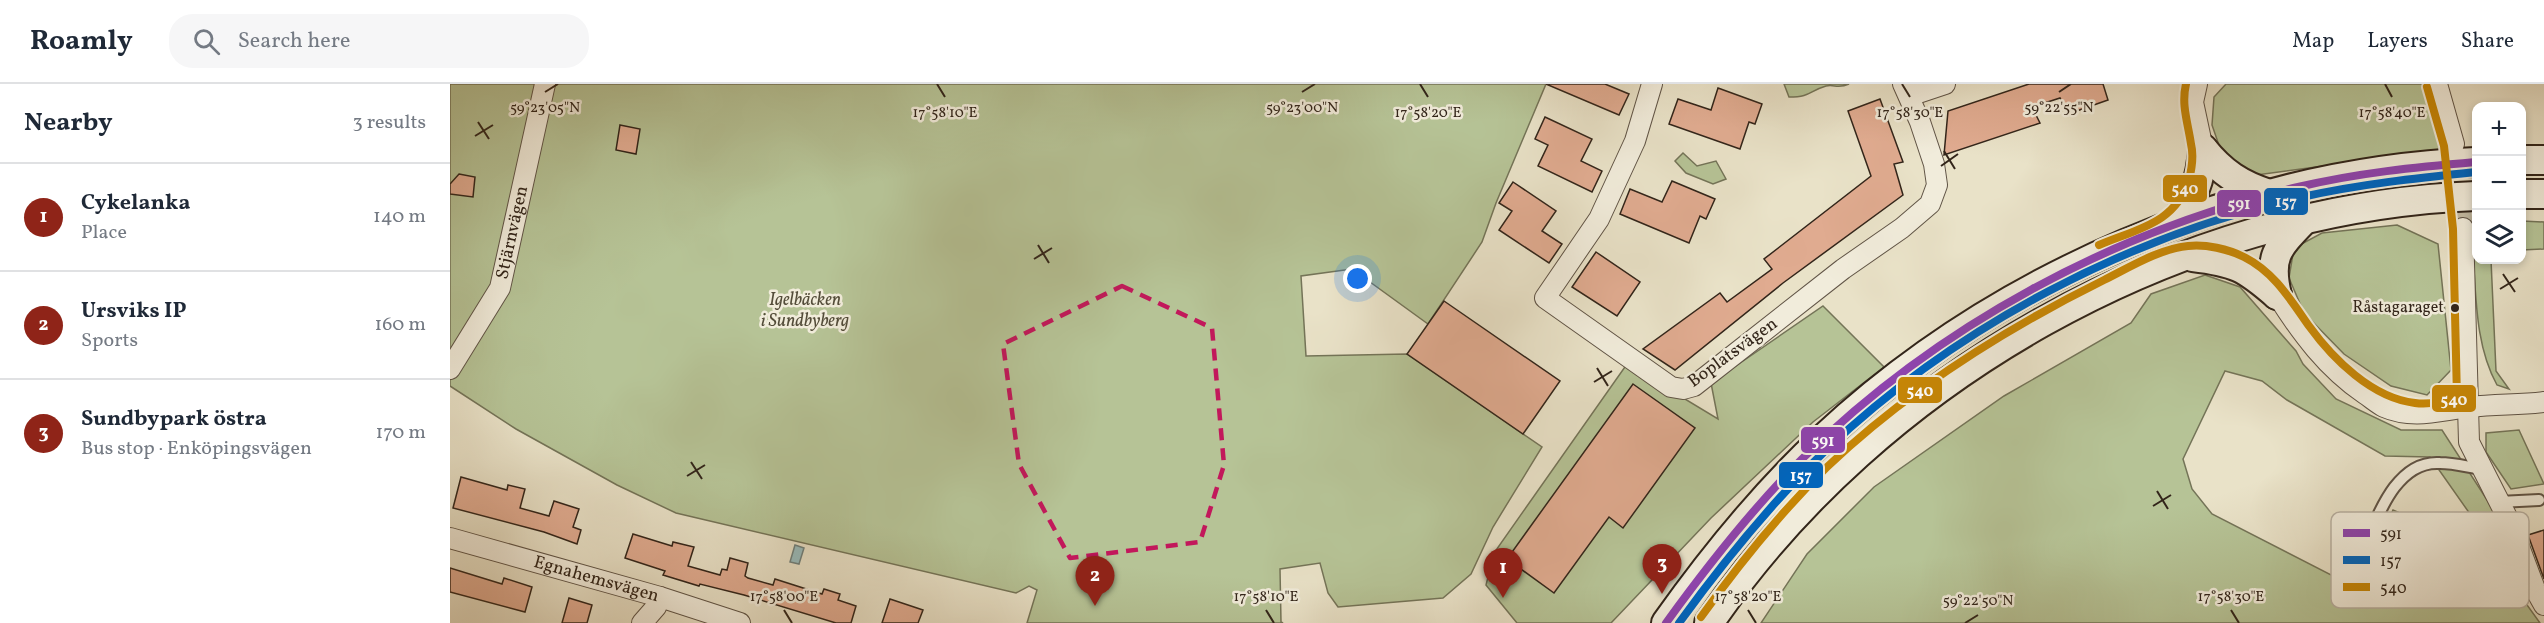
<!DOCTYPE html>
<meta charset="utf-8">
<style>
body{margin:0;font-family:Vollkorn,serif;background:#f6f6f7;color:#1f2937}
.controls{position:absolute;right:18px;top:18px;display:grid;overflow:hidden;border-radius:12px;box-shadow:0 3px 9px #0003}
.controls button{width:54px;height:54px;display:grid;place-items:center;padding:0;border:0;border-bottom:2px solid #e0e1e3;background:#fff;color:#1f2937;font:30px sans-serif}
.you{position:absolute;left:908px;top:195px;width:21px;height:21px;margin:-15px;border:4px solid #fff;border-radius:50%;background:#1a73e8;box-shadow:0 0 0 9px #1a73e833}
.badge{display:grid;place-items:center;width:39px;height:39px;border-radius:50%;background:#8f2418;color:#fff;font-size:20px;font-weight:700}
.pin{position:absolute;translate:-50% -50px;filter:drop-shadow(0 2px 3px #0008)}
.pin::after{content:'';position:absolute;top:32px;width:21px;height:18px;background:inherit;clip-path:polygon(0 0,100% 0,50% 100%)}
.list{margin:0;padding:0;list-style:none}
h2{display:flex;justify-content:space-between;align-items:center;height:78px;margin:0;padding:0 24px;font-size:26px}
h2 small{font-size:20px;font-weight:400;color:#747a83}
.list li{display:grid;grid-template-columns:39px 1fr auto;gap:18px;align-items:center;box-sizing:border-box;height:108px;padding:0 24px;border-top:2px solid #e0e1e3}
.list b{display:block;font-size:22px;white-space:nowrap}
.list p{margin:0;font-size:20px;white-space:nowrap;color:#747a83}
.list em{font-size:20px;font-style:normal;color:#747a83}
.icon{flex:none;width:33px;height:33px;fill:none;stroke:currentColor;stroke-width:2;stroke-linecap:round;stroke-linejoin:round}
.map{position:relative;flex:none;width:2094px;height:539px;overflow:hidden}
header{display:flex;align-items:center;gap:36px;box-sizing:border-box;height:84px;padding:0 30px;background:#fff;border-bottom:2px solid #e0e1e3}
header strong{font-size:28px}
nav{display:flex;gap:33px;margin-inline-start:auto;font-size:21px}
.search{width:420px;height:54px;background:#f6f6f7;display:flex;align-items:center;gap:15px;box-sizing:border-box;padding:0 21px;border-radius:24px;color:#747a83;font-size:22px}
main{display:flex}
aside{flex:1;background:#fff}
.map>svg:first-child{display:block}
.green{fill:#b6c396;stroke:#747458;stroke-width:1.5;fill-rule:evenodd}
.water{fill:#99bcbd;stroke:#70807c;stroke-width:1.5}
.building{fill:#e0ab90;stroke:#32251a;stroke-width:1.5}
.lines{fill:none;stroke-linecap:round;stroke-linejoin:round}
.minor-tunnel{stroke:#c4bca5;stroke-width:20;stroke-dasharray:20 10;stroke-linecap:butt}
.service-casing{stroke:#605446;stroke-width:14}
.minor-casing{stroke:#605446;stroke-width:22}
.secondary-casing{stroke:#32251a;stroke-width:32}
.service{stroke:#f1ecdb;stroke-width:10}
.minor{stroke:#f1ecdb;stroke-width:20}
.secondary{stroke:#f1ecdb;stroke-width:28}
.bus-1-casing{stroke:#f1ecdb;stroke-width:12}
.bus-2-casing{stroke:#f1ecdb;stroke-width:12}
.bus-3-casing{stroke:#f1ecdb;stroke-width:12}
.bus-1{stroke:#8e44ad;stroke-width:8}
.bus-2{stroke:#0065bd;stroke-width:8}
.bus-3{stroke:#c68606;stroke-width:8}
.marked{fill:none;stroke:#c2185b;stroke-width:4.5;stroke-dasharray:12 8;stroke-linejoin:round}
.ticks{fill:none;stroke:#32251a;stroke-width:2}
.bus-dot{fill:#32251a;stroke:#f1ecdb;stroke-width:2}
.labels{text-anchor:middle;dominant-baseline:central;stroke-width:5;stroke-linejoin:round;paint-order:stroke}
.bus-label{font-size:16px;fill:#32251a;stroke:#f1ecdb;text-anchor:end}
.street-label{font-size:18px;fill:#32251a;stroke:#f1ecdb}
.park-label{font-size:18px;font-style:italic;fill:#534c39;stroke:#f1ecdb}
.key{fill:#f1ecdb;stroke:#b8b0a1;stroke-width:1.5}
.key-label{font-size:16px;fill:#32251a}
.ticks-label{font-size:15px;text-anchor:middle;fill:#32251a;stroke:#f1ecdb;stroke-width:5;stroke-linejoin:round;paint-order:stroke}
.line-badge{stroke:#f1ecdb;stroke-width:2}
.badge-label{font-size:16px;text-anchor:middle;font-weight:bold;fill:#fff}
</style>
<header>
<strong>Roamly</strong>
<div class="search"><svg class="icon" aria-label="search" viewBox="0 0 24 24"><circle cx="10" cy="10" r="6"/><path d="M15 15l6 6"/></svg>Search here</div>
<nav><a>Map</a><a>Layers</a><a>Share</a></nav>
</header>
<main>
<aside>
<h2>Nearby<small>3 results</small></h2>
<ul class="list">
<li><span class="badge">1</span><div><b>Cykelanka</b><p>Place</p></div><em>140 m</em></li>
<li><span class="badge">2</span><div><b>Ursviks IP</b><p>Sports</p></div><em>160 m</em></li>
<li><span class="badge">3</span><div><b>Sundbypark östra</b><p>Bus stop · Enköpingsvägen</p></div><em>170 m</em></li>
</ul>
</aside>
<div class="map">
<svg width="2094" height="539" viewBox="0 0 2094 539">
<rect width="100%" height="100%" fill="#e9e2c8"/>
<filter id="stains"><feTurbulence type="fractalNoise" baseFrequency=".00333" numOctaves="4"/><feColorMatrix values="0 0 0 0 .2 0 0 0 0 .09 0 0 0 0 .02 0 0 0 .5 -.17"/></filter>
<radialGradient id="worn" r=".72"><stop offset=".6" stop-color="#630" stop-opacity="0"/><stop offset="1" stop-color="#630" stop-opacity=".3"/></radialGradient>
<g class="green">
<path d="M0,0H1096L1046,119L1032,158L978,240L902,185L851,192L856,272L957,270L1092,363L1043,443L1021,490L993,514L888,523L878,509L870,479L830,485L831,538L833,539H577L587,506L579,502L566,509L226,429L167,401L66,345L0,302Z"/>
<path d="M1334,0H1399C1388,5 1384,0 1376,2C1359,7 1361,13 1339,13Z"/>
<path d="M1776,0H1977L1993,66L1799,92L1772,70L1762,41L1764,13Z"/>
<path d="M1233,69L1247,82L1266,77L1276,95L1263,100L1236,89L1225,77Z"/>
<path d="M2072,137L2094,138V165L2072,166Z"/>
<path d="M1947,141L1988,160L2001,286L1977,311L1941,302L1894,270L1854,229L1839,194L1844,164L1872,149Z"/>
<path d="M2026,143V176H2041L2046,287L2059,305L2047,301C2022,256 2027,198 2021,148Z"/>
<path d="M1755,191L1790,203L1846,267L1853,280L1886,315L1951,346H1992L2048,433L2056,468L2049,482L2090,539H1311L1357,470L1424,403L1554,312L1681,239L1701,210ZM1775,287L1812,297L1837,316L1935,372L1980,373L2046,467L2028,478L1998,450L1943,426L1920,477L1881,491L1762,430L1742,405L1733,375Z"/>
<path d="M1373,222L1434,283L1363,338L1261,434L1161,539H1067L1036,501L1044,469L1177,280L1268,335L1261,299Z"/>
<path d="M2069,346L2094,400L2061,405L2036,368V349Z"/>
</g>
<path class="water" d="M345,461L354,464L349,480L340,478Z"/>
<g class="building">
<path d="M1096,0H1155L1179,10L1169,31Z"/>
<path d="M1579,0H1653L1658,16L1618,30L1610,14L1582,23L1590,39L1494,71L1498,27Z"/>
<path d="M1268,4L1312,20L1305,40L1299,38L1290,65L1219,40L1228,15L1261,26Z"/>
<path d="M1430,15L1453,78L1444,80L1453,111L1333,199L1225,286L1193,265L1270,209L1277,218L1322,185L1314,175L1421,92L1398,27Z"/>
<path d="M1095,33L1142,55L1131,77L1152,87L1142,108L1088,82L1098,61L1085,55Z"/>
<path d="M170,41L190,45L186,70L166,66Z"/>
<path d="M9,90L25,93L23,113L0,110V100Z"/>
<path d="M1222,97L1265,115L1256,135L1250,132L1239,159L1170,130L1180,105L1212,118Z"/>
<path d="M1063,98L1106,127L1092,147L1112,160L1099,179L1049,146L1062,127L1049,119Z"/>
<path d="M1146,168L1190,198L1167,232L1122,203Z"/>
<path d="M994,217L1110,297L1073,350L957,270Z"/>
<path d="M1183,300L1245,344L1173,444L1159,433L1104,509L1057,475Z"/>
<path d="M11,393L57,406L58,401L75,405L70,424L99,432L104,417L129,425L123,443L131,446L127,460L94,448L3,424Z"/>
<path d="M2094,446V495L2078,451Z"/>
<path d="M183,450L222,462L223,458L244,463L238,482L270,491L272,485L277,486L280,474L298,479L295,492L298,494L323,501L325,495L372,510L374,505L390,510L388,516L406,522L401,539H386L294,511L250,500L249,502L213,491L215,487L175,474Z"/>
<path d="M0,484L52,500L54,494L82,503L75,528L0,508Z"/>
<path d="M119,514L142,521L137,539H112Z"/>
<path d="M440,515L473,526L468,539H432Z"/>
</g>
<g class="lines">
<path class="minor-tunnel" d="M2005,69L2013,144"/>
<g class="service-casing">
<g id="service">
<path d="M2049,418L2089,416"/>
<path d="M1896,462L1914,463C1928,431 1947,376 1990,379C2004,379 2018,383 2032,385"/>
</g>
</g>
<g class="minor-casing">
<g id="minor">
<path d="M1202,0L1185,57L1149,135L1095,214L1221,303L1233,305L1244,302L1393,185L1452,144L1480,120L1487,101L1484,80L1470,38L1453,0"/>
<path d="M1747,0L1743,18L1753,65"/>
<path d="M1987,0L2004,60"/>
<path d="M1459,12L1495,0"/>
<path d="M2013,144L2019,358L2061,441L2085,505L2094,521"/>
<path d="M1827,211C1851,249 1877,284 1915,310C1921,314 1928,320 1934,323C1964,336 1991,326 2020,323C2045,320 2070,321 2094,318"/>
<path id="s1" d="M0,285L50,204L95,0"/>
<path id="s2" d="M0,454L210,513L290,539"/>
<path d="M192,539L206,523L210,513"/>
</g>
</g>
<g class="secondary-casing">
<g id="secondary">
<path d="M1753,65C1772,89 1791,101 1819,110"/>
<path d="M2072,76H2094"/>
<path d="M2072,110H2094"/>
<path d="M1724,140C1743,114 1751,98 1753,65"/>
<path d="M1743,173C1785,178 1795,183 1827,211"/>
<path d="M1827,211C1818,173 1827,164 1853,137"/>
<path d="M1216,539C1263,473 1314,410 1373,355C1546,193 1790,88 2026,78"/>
<path d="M1259,539C1427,293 1728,123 2026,112"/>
</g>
</g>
<use href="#service" class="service"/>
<use href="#minor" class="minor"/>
<use href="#secondary" class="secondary"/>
<g class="bus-1-casing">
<path id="bus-1" d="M1216,539C1258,481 1302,425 1352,375C1488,241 1664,147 1848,103C1907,89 1966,83 2026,78"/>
</g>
<g class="bus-2-casing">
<path id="bus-2" d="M1229,539C1274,477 1322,418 1377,365C1507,242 1678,152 1852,113C1910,100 1968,94 2026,88"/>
</g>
<g class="bus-3-casing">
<g id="bus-3">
<path d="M1649,161C1686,145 1725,140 1739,96C1742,84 1744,72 1741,60C1738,39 1731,21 1736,0"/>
<path d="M1251,533C1289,480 1330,429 1377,383C1459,305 1553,246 1654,196C1680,183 1709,165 1738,162C1756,160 1778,165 1794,173C1824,188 1840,215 1859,242C1883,275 1922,314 1965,319C1979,321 1993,318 2007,314L2003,145L1994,62L1977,3"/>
</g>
</g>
<use href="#bus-1" class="bus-1"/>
<use href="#bus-2" class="bus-2"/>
<use href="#bus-3" class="bus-3"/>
</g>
<path class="marked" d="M672,202L762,244L774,381L750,458L620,474L569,380L553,260Z"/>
<path class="ticks" d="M487,0L495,13M970,0L978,13M1452,0L1460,13M1935,0L1942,13M95,8L108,0M852,8L865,0M1609,8L1621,0M28,38L39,55M25,52L43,41M1494,67L1505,85M1491,82L1508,70M588,161L599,179M584,175L602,164M2053,190L2065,208M2050,205L2068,194M1147,284L1158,302M1144,298L1162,287M241,378L252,395M237,392L255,381M1707,407L1718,425M1703,422L1721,411M334,526L342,539M816,526L824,539M1298,526L1306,539M1781,526L1789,539M1515,539L1528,531"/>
<circle class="bus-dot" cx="2005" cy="224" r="5"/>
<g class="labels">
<g class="bus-label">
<text x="1994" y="224">Råstagaraget</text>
</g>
<g class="street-label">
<text stroke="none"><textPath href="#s1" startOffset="152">Stjärnvägen</textPath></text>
<text transform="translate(1283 269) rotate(-36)">Boplatsvägen</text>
<text stroke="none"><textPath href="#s2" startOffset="152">Egnahemsvägen</textPath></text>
</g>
<g class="park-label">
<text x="355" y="216">Igelbäcken<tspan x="355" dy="21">i Sundbyberg</tspan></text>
</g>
</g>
<rect x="1881" y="428" width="198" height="96" rx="9" class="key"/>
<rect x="1893" y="445" width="27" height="8" fill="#8e44ad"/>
<rect x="1893" y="472" width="27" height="8" fill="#0065bd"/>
<rect x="1893" y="499" width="27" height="8" fill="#c68606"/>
<g class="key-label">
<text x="1930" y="455">591</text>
<text x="1930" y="482">157</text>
<text x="1930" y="509">540</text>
</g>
<g class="ticks-label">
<text x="95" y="28">59°23'05"N</text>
<text x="852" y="28">59°23'00"N</text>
<text x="1609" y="28">59°22'55"N</text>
<text x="495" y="33">17°58'10"E</text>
<text x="978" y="33">17°58'20"E</text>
<text x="1460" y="33">17°58'30"E</text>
<text x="1942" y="33">17°58'40"E</text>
<text x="334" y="517">17°58'00"E</text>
<text x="816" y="517">17°58'10"E</text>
<text x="1298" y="517">17°58'20"E</text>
<text x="1781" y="517">17°58'30"E</text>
<text x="1528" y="521">59°22'50"N</text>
</g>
<g class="line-badge">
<rect x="1712" y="90" width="46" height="29" rx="6" fill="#c68606"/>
<rect x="1813" y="103" width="46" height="29" rx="6" fill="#0065bd"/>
<rect x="1766" y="105" width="46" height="29" rx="6" fill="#8e44ad"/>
<rect x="1447" y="292" width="46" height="28" rx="6" fill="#c68606"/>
<rect x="1981" y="300" width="46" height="29" rx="6" fill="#c68606"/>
<rect x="1350" y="342" width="46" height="28" rx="6" fill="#8e44ad"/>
<rect x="1328" y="377" width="46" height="28" rx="6" fill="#0065bd"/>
</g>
<g class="badge-label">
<text x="1735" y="110">540</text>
<text x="1836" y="123">157</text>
<text x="1789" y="125">591</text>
<text x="1470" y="312">540</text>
<text x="2004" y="321">540</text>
<text x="1373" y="362">591</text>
<text x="1351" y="397">157</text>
</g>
<rect width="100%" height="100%" filter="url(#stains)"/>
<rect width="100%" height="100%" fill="url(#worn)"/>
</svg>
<div class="controls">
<button>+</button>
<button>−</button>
<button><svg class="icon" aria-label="layers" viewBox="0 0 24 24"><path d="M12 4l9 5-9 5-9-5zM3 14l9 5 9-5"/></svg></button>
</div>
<div class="you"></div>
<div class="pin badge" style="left:1053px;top:514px">1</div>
<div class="pin badge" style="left:645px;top:522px">2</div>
<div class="pin badge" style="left:1212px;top:510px">3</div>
</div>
</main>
